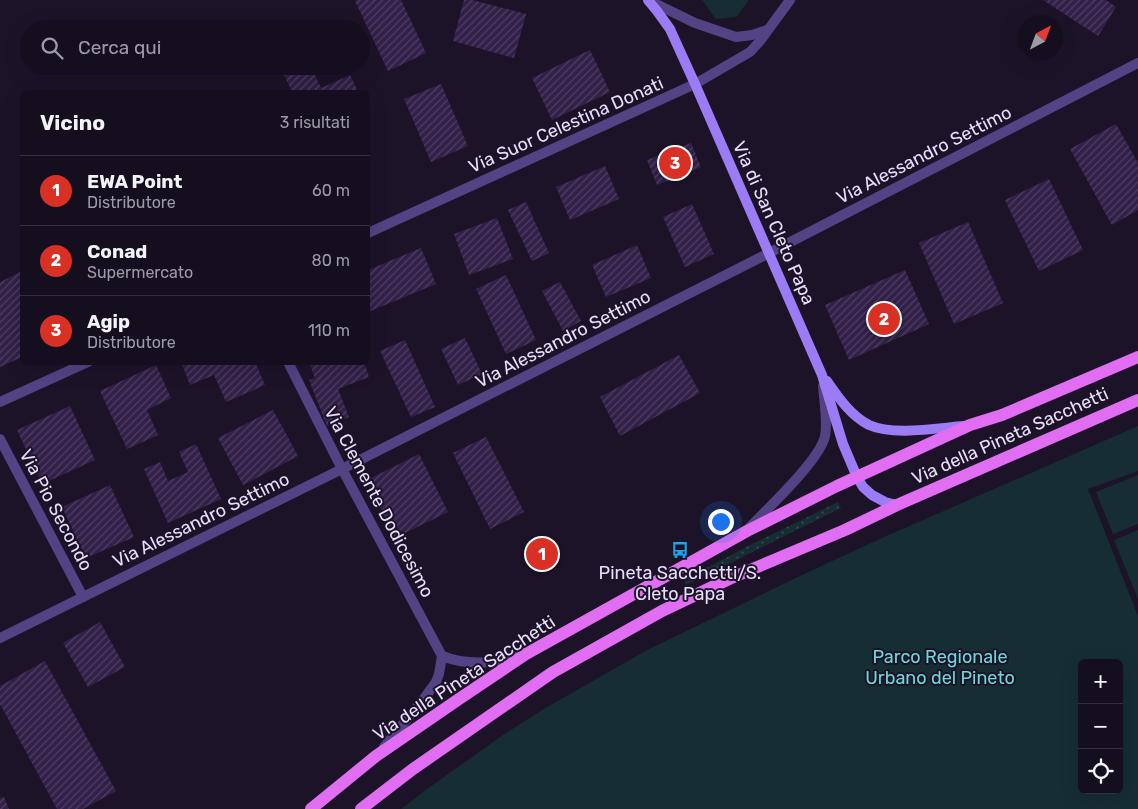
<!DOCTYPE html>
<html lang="it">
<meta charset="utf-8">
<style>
body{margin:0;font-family:Rubik,sans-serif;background:#221c2c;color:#f1f3f6}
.controls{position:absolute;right:15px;bottom:15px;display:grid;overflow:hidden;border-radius:8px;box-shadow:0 5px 20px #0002}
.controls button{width:45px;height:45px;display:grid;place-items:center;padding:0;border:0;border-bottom:1px solid #342e3d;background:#150e1f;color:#f1f3f6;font:25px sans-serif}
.compass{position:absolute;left:1018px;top:15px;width:45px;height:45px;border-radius:50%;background:#150e1f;box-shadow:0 5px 20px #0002;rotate:41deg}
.you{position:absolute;left:720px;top:521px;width:18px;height:18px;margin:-12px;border:4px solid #fff;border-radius:50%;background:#1a73e8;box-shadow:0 0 0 8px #1a73e833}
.badge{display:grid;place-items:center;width:32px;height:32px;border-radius:50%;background:#d93025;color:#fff;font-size:16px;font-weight:700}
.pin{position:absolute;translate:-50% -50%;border:2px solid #fff;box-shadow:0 1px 5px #0006}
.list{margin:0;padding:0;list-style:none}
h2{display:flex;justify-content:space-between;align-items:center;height:65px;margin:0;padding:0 20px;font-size:21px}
h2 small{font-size:16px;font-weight:400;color:#9d9ca4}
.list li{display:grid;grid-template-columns:32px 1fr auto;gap:15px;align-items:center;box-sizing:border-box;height:70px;padding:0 20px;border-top:1px solid #342e3d}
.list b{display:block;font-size:19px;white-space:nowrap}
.list p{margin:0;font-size:16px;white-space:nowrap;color:#9d9ca4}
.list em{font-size:16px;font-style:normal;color:#9d9ca4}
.icon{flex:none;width:28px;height:28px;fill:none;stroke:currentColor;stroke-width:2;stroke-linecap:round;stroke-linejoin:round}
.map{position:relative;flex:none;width:1138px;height:809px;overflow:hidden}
.search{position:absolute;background:#150e1f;box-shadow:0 5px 20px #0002;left:20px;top:20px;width:350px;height:55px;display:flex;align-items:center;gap:12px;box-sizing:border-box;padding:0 18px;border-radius:28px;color:#9d9ca4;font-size:19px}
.panel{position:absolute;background:#150e1f;box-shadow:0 5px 20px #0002;left:20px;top:90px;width:350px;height:275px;border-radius:8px}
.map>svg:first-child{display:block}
.grass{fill:url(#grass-dots)}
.park{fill:#162d33;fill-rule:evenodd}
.building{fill:url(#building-hatch)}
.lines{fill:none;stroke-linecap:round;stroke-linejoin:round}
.minor{stroke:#544284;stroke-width:10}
.tertiary{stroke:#544284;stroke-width:10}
.secondary{stroke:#9c7cf5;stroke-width:10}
.primary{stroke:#e16df3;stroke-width:12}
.labels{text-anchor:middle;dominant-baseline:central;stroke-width:4;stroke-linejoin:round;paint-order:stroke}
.street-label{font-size:18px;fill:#e8defc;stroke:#1c1329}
.poi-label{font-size:18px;fill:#e8defc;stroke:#1c1329}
.park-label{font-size:18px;fill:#6ed8d6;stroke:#1c1329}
</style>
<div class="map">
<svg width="1138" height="809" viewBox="0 0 1138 809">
<defs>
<pattern id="grass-dots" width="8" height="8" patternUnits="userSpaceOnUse" patternTransform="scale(1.25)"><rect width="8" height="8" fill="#162d33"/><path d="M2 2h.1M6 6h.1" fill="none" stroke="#384b51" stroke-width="1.8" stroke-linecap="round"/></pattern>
<pattern id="building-hatch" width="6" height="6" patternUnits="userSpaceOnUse" patternTransform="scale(1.25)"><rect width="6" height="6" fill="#322048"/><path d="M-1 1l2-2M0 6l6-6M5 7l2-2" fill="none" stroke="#504063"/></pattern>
</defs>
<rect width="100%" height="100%" fill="#1c1329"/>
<path class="grass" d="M838,502L841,508L686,585L684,580L748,546Z"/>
<g class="park">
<path d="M702,0H749L736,17L716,19Z"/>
<path d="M1138,426V471L1088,489L1138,616V809H401L427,789L503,735L542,710L647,650L802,575L882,538ZM1082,663H1119V790H1082Z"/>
<path d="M1138,475V524L1113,534L1096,492Z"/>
<path d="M1138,530V599L1114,540Z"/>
</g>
<g class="building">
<path d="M358,0H401L426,53L388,71L355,1Z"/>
<path d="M464,0H472L526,14L514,58L453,41Z"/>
<path d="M1043,0H1106L1116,7L1098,36Z"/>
<path d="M590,50L610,92L552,120L532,78Z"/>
<path d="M280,66H311L321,88L350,75L358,92H292Z"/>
<path d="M441,84L468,146L431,162L404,99Z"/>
<path d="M1116,124L1138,163V210L1112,225L1070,149Z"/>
<path d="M691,143L701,167L657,185L647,160Z"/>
<path d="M605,166L619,199L570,220L556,187Z"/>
<path d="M1049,179L1083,250L1039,271L1005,200Z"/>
<path d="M526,202L549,253L532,261L508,210Z"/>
<path d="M692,204L714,254L685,267L663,217Z"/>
<path d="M497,218L513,259L469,275L454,234Z"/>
<path d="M968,222L1003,303L954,324L919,243Z"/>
<path d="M637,245L651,278L606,297L592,265Z"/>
<path d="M421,248L436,284L368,312V270Z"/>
<path d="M905,270L929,324L849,360L825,305Z"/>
<path d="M22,271V357L0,367V282Z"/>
<path d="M506,275L536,340L506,354L476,289Z"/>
<path d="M560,282L581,321L563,331L542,291Z"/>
<path d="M465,338L482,374L458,385L441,349Z"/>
<path d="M405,340L435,407L411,417L380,351Z"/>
<path d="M679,355L700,393L620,436L600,397Z"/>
<path d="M181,362H255L265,385L226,402L214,375L190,385Z"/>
<path d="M309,362H364L369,377L338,389L349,417L327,426L309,380L315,378Z"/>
<path d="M156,365L171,398L147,410L158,435L127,449L100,391Z"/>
<path d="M70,406L95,460L42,484L17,430Z"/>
<path d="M273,410L298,456L243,485L218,438Z"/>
<path d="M486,437L524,512L490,529L453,453Z"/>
<path d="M196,444L221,499L168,523L144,469L160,462L168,481L188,472L179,452Z"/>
<path d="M419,454L448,512L395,538L367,480Z"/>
<path d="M110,485L134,537L86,558L62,507Z"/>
<path d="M100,622L125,667L88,687L63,643Z"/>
<path d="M45,661L116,791L83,809H57L0,704V686Z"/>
<path d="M4,797L9,809H0V798Z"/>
</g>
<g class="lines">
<g class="minor">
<path d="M368,233L695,84"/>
<path d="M288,362L342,469L442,656L439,674L436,682L423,700L384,747"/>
<path d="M0,402L88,362"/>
<path d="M0,439L83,597"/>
<path d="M749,528C768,508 820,460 825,436C828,423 824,400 823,386"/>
<path d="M0,638L342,469L769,253"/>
<path d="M442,656C468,666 493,664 519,656"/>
</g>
<g class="tertiary">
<path d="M648,0L695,23L736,37L752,35L767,30"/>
<path d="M695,84L750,52L760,41L790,0"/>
<path d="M769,253L1138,63"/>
</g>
<g class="secondary">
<path d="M648,0L657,11L670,29L695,84L822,375L843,444L857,477L863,487L872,495L885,502L897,505"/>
<path d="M827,381C838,397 851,416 869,425C893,436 938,428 964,426"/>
</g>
<g class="primary">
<path d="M311,809L376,756L459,699L526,654L747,531L837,486L970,425L1002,415L1138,357"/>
<path d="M361,809L413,769L553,672L662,611L729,579L845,530L897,505L1138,400"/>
</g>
</g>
<defs>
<g id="bus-bare" transform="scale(1.35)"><path d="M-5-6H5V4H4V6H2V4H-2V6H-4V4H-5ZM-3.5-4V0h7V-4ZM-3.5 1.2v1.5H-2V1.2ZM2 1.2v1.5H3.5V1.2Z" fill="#19a6ed" stroke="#1c1329" stroke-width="2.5" paint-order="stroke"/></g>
</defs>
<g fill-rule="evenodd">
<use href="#bus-bare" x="680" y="550"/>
</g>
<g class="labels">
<g class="street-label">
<text transform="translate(566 125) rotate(-24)">Via Suor Celestina Donati</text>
<text transform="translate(924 155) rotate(-27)">Via Alessandro Settimo</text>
<text transform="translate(774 223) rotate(66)">Via di San Cleto Papa</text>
<text transform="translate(563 339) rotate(-27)">Via Alessandro Settimo</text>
<text transform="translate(1010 436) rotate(-24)">Via della Pineta Sacchetti</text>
<text transform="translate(379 502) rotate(62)">Via Clemente Dodicesimo</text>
<text transform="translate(56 510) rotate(62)">Via Pio Secondo</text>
<text transform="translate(201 520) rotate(-26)">Via Alessandro Settimo</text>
<text transform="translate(464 678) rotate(-33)">Via della Pineta Sacchetti</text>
</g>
<g class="poi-label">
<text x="680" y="573">Pineta Sacchetti/S.<tspan x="680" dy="21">Cleto Papa</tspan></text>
</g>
<g class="park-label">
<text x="940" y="657">Parco Regionale<tspan x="940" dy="21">Urbano del Pineto</tspan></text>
</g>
</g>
</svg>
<div class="controls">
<button>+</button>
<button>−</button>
<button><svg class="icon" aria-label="locate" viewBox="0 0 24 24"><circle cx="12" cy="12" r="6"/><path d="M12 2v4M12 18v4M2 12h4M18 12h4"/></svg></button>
</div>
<svg class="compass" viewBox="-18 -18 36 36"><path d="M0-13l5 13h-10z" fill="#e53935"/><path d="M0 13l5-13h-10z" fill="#9d9ca4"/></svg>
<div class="you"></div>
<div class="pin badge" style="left:542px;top:554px">1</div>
<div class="pin badge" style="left:884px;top:319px">2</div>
<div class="pin badge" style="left:675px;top:163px">3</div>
<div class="search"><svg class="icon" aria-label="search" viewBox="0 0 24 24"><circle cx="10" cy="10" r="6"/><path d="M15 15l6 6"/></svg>Cerca qui</div>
<section class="panel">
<h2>Vicino<small>3 risultati</small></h2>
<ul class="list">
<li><span class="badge">1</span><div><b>EWA Point</b><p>Distributore</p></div><em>60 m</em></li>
<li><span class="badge">2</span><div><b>Conad</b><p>Supermercato</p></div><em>80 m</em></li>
<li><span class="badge">3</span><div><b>Agip</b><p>Distributore</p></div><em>110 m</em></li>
</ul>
</section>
</div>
